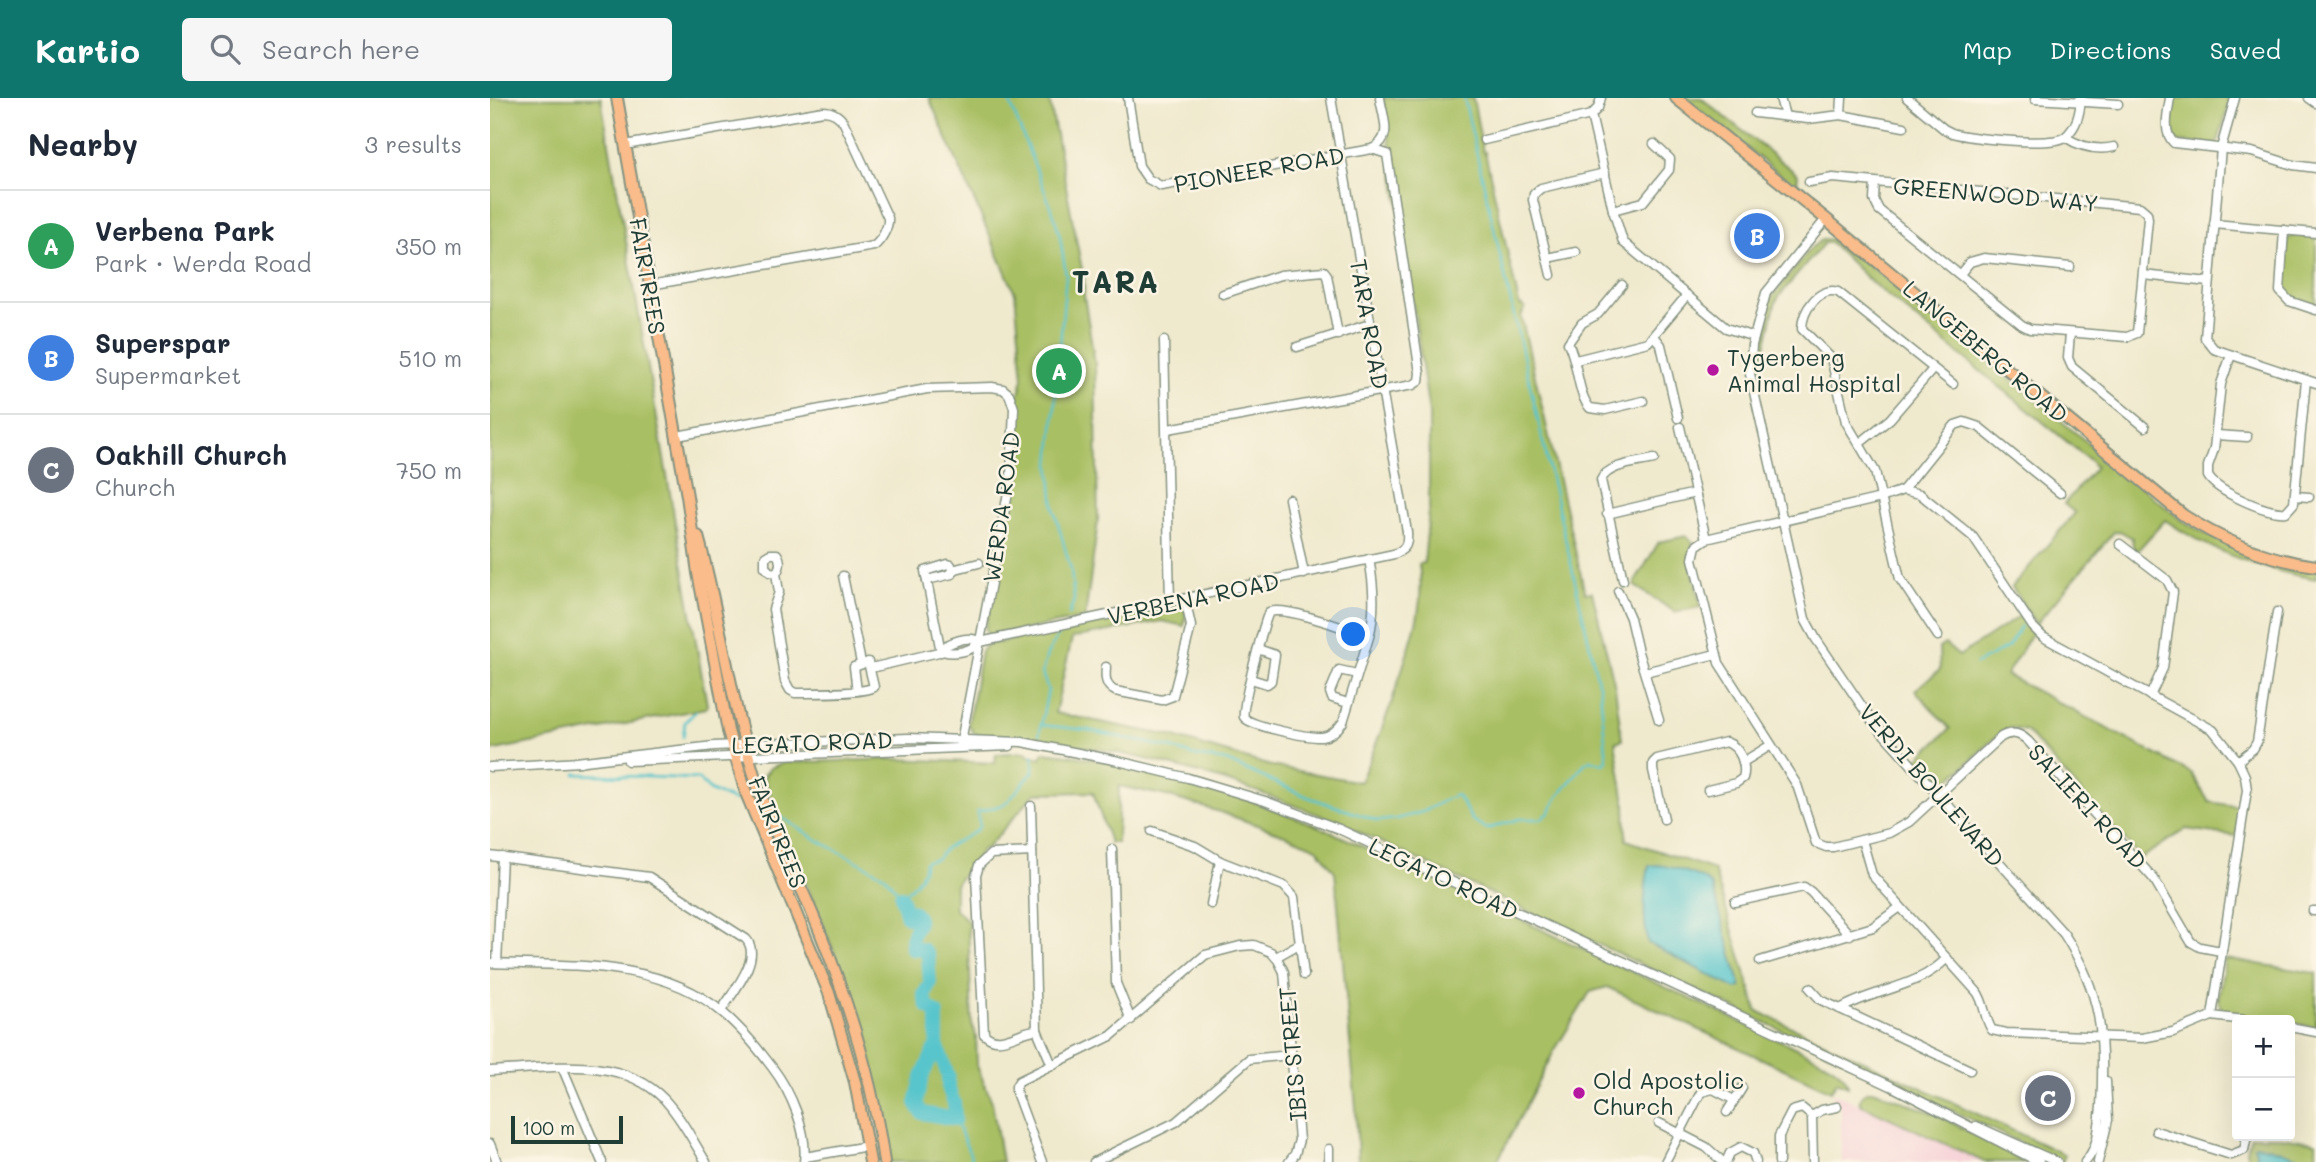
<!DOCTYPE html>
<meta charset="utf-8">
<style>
body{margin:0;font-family:Mali,sans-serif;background:#f6f6f7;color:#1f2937}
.controls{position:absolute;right:21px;bottom:21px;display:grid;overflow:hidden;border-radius:7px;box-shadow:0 7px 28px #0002}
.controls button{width:63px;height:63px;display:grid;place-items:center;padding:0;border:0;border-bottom:2px solid #e0e1e3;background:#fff;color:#1f2937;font:35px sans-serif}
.scale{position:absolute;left:21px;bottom:18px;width:112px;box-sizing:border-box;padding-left:7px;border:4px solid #1f3d34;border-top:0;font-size:19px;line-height:24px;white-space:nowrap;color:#1f3d34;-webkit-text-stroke:5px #fcf5e5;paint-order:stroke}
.you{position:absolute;left:864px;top:537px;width:24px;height:24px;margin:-18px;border:5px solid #fff;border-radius:50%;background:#1a73e8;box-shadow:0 0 0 10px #1a73e833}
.badge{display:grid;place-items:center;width:46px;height:46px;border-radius:50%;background:#0f766e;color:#fff;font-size:23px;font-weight:700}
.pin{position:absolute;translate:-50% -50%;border:4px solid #fff;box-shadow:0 2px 7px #0006}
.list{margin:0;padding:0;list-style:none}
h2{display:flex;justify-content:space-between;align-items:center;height:91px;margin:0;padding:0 28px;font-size:30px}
h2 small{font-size:23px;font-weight:400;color:#747a83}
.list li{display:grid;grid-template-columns:46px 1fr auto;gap:21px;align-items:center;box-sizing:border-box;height:112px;padding:0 28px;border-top:2px solid #e0e1e3}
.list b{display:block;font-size:26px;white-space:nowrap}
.list p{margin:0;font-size:23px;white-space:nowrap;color:#747a83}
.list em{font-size:23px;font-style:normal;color:#747a83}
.icon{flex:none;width:38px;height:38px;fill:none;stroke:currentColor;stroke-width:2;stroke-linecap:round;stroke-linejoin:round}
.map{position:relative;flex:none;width:1826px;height:1064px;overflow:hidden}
header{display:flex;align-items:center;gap:42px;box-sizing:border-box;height:98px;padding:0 35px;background:#0f766e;color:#fff}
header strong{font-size:33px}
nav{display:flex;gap:38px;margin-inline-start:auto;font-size:24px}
.search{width:490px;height:63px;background:#f6f6f7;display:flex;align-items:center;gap:18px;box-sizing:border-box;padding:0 24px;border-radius:7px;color:#747a83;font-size:26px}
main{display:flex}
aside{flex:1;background:#fff}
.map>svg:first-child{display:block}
.built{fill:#f6cfd7}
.green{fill:#a9bf63;stroke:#647e4c;stroke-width:2}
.water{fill:#58c5cc;stroke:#3c8180;stroke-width:2}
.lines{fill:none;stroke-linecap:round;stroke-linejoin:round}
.stream{stroke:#58c5cc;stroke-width:2.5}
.river{stroke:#58c5cc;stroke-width:14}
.minor-casing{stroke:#879380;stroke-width:11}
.major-casing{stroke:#879380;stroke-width:14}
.minor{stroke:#fff;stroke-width:8}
.major{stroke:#f9bc8a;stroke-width:10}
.poi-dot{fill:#b5179e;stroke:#fcf5e5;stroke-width:2.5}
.labels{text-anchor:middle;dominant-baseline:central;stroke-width:5;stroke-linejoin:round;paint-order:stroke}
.street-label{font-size:23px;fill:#1f3d34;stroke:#fcf5e5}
.poi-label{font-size:23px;fill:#1f3d34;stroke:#fcf5e5;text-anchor:start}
.district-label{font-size:30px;font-weight:bold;letter-spacing:2px;fill:#1f3d34;stroke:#fcf5e5}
</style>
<header>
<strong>Kartio</strong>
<div class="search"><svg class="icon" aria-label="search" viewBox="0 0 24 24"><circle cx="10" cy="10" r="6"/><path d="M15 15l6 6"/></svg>Search here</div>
<nav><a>Map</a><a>Directions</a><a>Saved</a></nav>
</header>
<main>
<aside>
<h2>Nearby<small>3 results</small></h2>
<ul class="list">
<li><span class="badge" style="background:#2e9e5b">A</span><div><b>Verbena Park</b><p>Park · Werda Road</p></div><em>350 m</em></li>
<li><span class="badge" style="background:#3f7fe0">B</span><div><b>Superspar</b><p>Supermarket</p></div><em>510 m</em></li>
<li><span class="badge" style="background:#6b7280">C</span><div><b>Oakhill Church</b><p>Church</p></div><em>750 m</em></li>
</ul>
</aside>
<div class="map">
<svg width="1826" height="1064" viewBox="0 0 1826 1064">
<rect width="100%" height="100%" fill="#fcf5e5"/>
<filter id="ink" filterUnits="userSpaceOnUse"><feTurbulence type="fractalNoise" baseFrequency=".0143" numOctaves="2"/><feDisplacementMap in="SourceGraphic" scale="14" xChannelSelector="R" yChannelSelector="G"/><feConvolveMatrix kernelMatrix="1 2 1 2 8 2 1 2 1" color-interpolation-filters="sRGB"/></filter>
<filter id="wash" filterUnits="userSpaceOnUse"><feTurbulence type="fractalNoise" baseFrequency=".00686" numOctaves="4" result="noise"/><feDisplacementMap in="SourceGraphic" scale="28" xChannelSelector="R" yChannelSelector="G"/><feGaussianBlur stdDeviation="1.57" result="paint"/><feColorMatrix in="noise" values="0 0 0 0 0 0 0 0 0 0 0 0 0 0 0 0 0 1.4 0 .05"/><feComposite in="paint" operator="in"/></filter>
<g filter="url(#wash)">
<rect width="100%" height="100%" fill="#efe9cd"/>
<path class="built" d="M1342,995L1351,998L1493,1064H1352L1351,1011Z"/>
<g class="green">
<path d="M0,0H111L217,607L216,610L0,653Z"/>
<path d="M439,0H559L594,182V198L605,266L608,423L595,520L500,538L495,532L525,373L527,304L533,280L525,195Z"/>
<path d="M893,0H983L993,54H995L1029,206L1035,210L1031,218L1095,495L1102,494L1125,589L1132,642L1125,644L1135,705L1136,742L1224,772L1267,913L1575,1057L1572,1064L848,724C796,704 745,684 691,670C624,651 554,641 485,636L478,627L491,553L497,547L687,507L692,509L696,515L694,528L672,523L582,540L565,615L681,638L781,668L870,684C887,647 900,611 912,572C924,535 935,506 929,466L934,465L939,412V315Z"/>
<path d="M1194,0H1211L1308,77L1307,85L1325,100L1323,103Z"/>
<path d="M1683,0H1741L1728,44L1724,47L1687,44L1680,35Z"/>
<path d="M1805,137L1826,139V209L1801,201L1793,193L1797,141Z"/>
<path d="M1340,141L1350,145L1445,219L1690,421C1733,448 1776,465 1826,473V481C1771,472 1721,454 1675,422L1647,453L1643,448L1642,440L1630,433L1624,434L1546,526L1522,489L1585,415L1574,406L1606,369L1602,366V364L1381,184L1341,145H1334L1289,198L1285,206L1270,272H1264L1274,221L1283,198L1321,150L1332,142Z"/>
<path d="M1196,438L1203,444L1199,458L1211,509L1185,514L1145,488V484L1169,444Z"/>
<path d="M1531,517L1543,534L1516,577L1701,675L1719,704L1751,709L1746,738L1696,731L1651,760L1536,633L1521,630L1511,634L1457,684L1445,685L1424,664L1460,631L1425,592L1450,572L1449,550L1455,546L1469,558Z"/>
<path d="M536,654L538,657L551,660L553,654C651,664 747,695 837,732L1300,947C1315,955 1357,970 1358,988L1347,983L1341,993L1117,889L1100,894L1063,955L1007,1064H868L866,1010L845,774L827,750L798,738L730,714L677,698L629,688L627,745H620L603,694L545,695L497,750L493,751L465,787V811L478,823L482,927L486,938L487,968L502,1004L512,1064H400L382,974L366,916L346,859L285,711L274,678L280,670L292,665L402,661L505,665L506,656Z"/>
<path d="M1735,861L1826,875V929L1800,925V922H1783L1732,913L1728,902Z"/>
<path d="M1386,993L1448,1017L1535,1064H1494L1370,1006C1368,996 1377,992 1386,993Z"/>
<path d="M1761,1038H1782L1826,1044V1064H1760L1756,1053Z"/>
</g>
<g class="water">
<path d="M1166,767C1180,768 1213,777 1222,788L1251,889L1246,891L1158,845C1153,821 1154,792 1159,768Z"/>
<path d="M1767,1047C1788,1049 1804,1061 1826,1062V1064H1769L1764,1048Z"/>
</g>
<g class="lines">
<g class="stream">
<path d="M518,0L563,114L570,139L576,177L560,366L564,411L581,472L584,502L579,517"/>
<path d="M1486,566L1518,549L1531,528"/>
<path d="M551,627L597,632L681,650L705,658L736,663L818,699L888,723L907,721L932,714L965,697L968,698L982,722L997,731L1029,721H1051L1059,715L1067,700L1095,665L1100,662L1114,666L1117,663L1110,592L974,0"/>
<path d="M549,637L558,592L552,575L557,557L568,537"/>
<path d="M193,639L195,624L206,613"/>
<path d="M86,676L208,681L221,693L245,703"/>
<path d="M291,719L329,743L395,778L411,798C418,792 429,784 432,774C434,771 434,766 436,763L446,761L456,750L486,733L490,728L487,714L512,707L519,702L543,674V657"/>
<path d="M465,1021L480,1056L481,1064"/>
</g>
<path class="river" d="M411,798L417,819L422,813C435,824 424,826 422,839C421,840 422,850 422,851H432L438,857L440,885L434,896L437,908L447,915V946L432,979L426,1005L432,1015L465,1021L464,1005L458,989V978L447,946"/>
</g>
</g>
<g filter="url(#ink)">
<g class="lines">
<g class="minor-casing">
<g id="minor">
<path d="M638,0L649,68L658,81L671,88L882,51L897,56L930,275L929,283L923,287L678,331"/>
<path d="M1290,0L1295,18"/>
<path d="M1417,0L1454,31L1462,35C1480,40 1561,49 1575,39C1587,29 1590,15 1591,0"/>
<path d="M1680,0C1678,14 1672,34 1684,45L1762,54L1803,67L1826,70"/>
<path d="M1745,0L1731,50L1715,240L1724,251L1826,285"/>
<path d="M1819,0L1826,5"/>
<path d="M1545,1L1628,6"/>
<path d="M1265,15L1318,21L1351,17L1414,29"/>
<path d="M1101,17L1123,112L1133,144L1236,230L1264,239"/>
<path d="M1351,17L1352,0"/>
<path d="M1575,39C1589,48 1606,53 1624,49"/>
<path d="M994,42L1101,17L1108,10L1111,0"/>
<path d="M135,47L333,13C342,13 349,17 354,25L398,120C399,129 391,143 384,148L160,187"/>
<path d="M882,51C904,39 893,21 890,0"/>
<path d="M1319,84L1343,80L1650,109L1657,115L1658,121L1647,235L1637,239L1540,231L1532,227L1389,112L1384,102L1385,84"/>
<path d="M1123,112L1153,104L1179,72L1180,61L1164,46"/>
<path d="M1336,121L1276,195L1262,247L1260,276L1315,521L1326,541L1382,623L1574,836C1612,895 1615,939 1611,1008C1609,1027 1609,1049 1595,1064"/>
<path d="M1724,126L1826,135"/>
<path d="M1794,132L1790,193L1799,203L1826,212"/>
<path d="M1057,160L1086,154"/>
<path d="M1470,176L1480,164L1494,160L1580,169"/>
<path d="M1061,177L1043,102L1044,96L1051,90L1115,75"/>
<path d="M1653,177L1719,184"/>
<path d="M1132,187L1108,216L1092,225L1078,245C1088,263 1087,296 1100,310L1115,312L1153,303"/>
<path d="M733,196L790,177L834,173L837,177L848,237"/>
<path d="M1580,235L1578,260L1582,269L1655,329"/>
<path d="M1164,238L1171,247L1188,320"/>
<path d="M674,243L680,505"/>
<path d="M807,249L880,226"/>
<path d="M1741,257L1731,286L1724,351L1718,368V378C1727,394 1778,416 1796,414L1804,405L1816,282"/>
<path d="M1086,262L1158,244L1197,197"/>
<path d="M1190,329L1216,441"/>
<path d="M1726,337L1757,339"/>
<path d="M187,338L437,291L502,289L513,291L519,296L524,310L521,379L470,649"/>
<path d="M1370,345L1400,321L1443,271"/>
<path d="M1413,392L1465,327L1474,324L1489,329L1570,395"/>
<path d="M1805,398L1819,399"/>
<path d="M799,401L814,476"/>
<path d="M1117,416L1205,395"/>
<path d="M1630,446L1677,482L1683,494L1673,570L1660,598"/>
<path d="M879,461C884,487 886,513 879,539L853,624C848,631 841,638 832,639C820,640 758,628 754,619C751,611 774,524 779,514C798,508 858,532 879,539"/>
<path d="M462,472L489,465"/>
<path d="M286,475L280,474L275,469V459L280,456H287C291,462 291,469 286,475L289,494L283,511L295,583L300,592L305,595C321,595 373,596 384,589L378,564L364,569L367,593"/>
<path d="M353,478L371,565"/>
<path d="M437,482L462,476V472"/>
<path d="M1133,482L1111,382C1118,366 1148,365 1164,361"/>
<path d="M1128,493L1140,520L1148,554L1169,622"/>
<path d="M1448,538L1410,481L1385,373L1356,324L1341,260L1312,231C1312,213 1329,188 1348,194L1463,286"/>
<path d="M453,553L457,547C467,542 480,537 490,544"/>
<path d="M451,554L435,473L458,466L461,467L462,472"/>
<path d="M616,569C615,579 615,588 625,593L672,602L683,598L701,528L695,501"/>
<path d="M381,570L453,553C464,557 482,553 490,544L904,456C916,451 918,447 917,434L841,0"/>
<path d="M1155,574L1226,556"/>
<path d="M761,581L777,586L781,583L785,557L768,551"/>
<path d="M858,605L842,600L840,594L849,572L867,576"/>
<path d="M138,663L520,648"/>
<path d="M1748,663L1763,651L1767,644L1787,514"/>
<path d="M86,664L224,648L418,640L532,644L624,662L698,680L775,703L849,731L1401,988L1549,1064"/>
<path d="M1253,664L1281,647"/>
<path d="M0,669L90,664"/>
<path d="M541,708L547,932L562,967"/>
<path d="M1174,721L1163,672V665L1167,661L1236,644C1250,649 1257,666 1253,680L1246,685L1218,692"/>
<path d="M662,733L705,748L730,763L794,788L804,799L814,877"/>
<path d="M1372,742L1382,777L1487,894C1495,905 1494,920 1502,932L1516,935L1652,940L1683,934L1722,918"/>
<path d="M622,751L626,885L641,922"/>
<path d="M542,754L501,756L489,767L486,778L494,936C510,952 529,932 547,932"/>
<path d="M0,758L159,779L256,841C273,860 242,895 231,913"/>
<path d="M1245,804L1314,789L1321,794L1360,837"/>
<path d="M721,806L730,763"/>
<path d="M1823,813H1826"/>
<path d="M786,859L809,846"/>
<path d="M1270,863L1383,829L1410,809"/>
<path d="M0,865C77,868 169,861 232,914C251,930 267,949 282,969C301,994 318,1033 314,1064"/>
<path d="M7,865L12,759"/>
<path d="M1320,890L1331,902L1480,972"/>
<path d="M1350,911C1386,890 1427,891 1457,860"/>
<path d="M1722,918L1757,692L1755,678L1748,663L1723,632L1553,539L1543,529L1483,439L1430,396L1413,392L1391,400L1216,441L1206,448L1203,461L1229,565L1307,687L1326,745L1336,749H1343L1399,735L1419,724L1511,639C1521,633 1530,635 1538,643L1664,781L1701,844L1710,849L1731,853"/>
<path d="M1722,918L1754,922"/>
<path d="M1800,929L1826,934"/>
<path d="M73,971L112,1064"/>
<path d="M0,973C58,971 129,955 174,1001C191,1019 203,1043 216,1064"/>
<path d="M1237,1014L1252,990"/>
<path d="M1322,1018L1332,1012L1347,1009"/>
<path d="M1169,1025L1216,1049L1233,1064"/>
<path d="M1486,1028L1567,1064"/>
<path d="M1666,1033L1741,1057L1754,1052L1757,1038"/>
<path d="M0,1046L7,1064"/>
<path d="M839,1051V1064"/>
<path d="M315,1059L378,1048"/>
<path d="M552,1064L526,994V988L529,983L621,938L715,857L750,848L764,847L781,854L788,862L794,874L809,1042L805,1056L799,1064"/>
<path d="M604,1064L686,1024L759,961L801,957"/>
<path d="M1175,1064L1211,994L1223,991L1244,1002"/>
<path d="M1236,1064L1240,1055L1251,1049L1263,1055L1266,1064"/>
<path d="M1289,1064V1038L1302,1013L1312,1010L1322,1018L1323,1064"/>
<path d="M1608,1064L1618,1022L1616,983"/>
</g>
</g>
<g class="major-casing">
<g id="major">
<path d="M127,0L197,398L208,475L238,633L256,695L339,895L365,984L380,1064"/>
<path d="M1186,0L1336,121L1693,417C1733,443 1778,462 1826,468"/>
<path d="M208,438C231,522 241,609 269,692C286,740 311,786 330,834C360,908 383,984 394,1064"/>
</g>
</g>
<use href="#minor" class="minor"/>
<use href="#major" class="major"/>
</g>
</g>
<g class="poi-dot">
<circle cx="1223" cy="272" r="7"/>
<circle cx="1089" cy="995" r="7"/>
</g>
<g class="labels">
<g class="street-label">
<text transform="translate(769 71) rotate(-10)">PIONEER ROAD</text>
<text transform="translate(1506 96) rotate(5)">GREENWOOD WAY</text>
<text transform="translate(158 178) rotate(80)">FAIRTREES</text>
<text transform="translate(880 226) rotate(80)">TARA ROAD</text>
<text transform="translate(1496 253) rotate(40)">LANGEBERG ROAD</text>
<text transform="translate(511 409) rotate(-82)">WERDA ROAD</text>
<text transform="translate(703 500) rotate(-12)">VERBENA ROAD</text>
<text transform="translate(322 644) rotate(-2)">LEGATO ROAD</text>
<text transform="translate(1442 687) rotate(49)">VERDI BOULEVARD</text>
<text transform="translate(1598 708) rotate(47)">SALIERI ROAD</text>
<text transform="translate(288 734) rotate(68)">FAIRTREES</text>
<text transform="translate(954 780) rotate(25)">LEGATO ROAD</text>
<text transform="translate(802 956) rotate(-95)">IBIS STREET</text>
</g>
<g class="poi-label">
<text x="1237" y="259">Tygerberg<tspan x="1237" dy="26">Animal Hospital</tspan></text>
<text x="1103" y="982">Old Apostolic<tspan x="1103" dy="26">Church</tspan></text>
</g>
<g class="district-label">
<text x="626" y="183">TARA</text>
</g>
</g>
</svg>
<div class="controls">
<button>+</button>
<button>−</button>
</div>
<div class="scale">100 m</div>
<div class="you"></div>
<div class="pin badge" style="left:569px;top:273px;background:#2e9e5b">A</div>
<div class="pin badge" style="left:1267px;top:138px;background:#3f7fe0">B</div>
<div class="pin badge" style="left:1558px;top:1000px;background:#6b7280">C</div>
</div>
</main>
